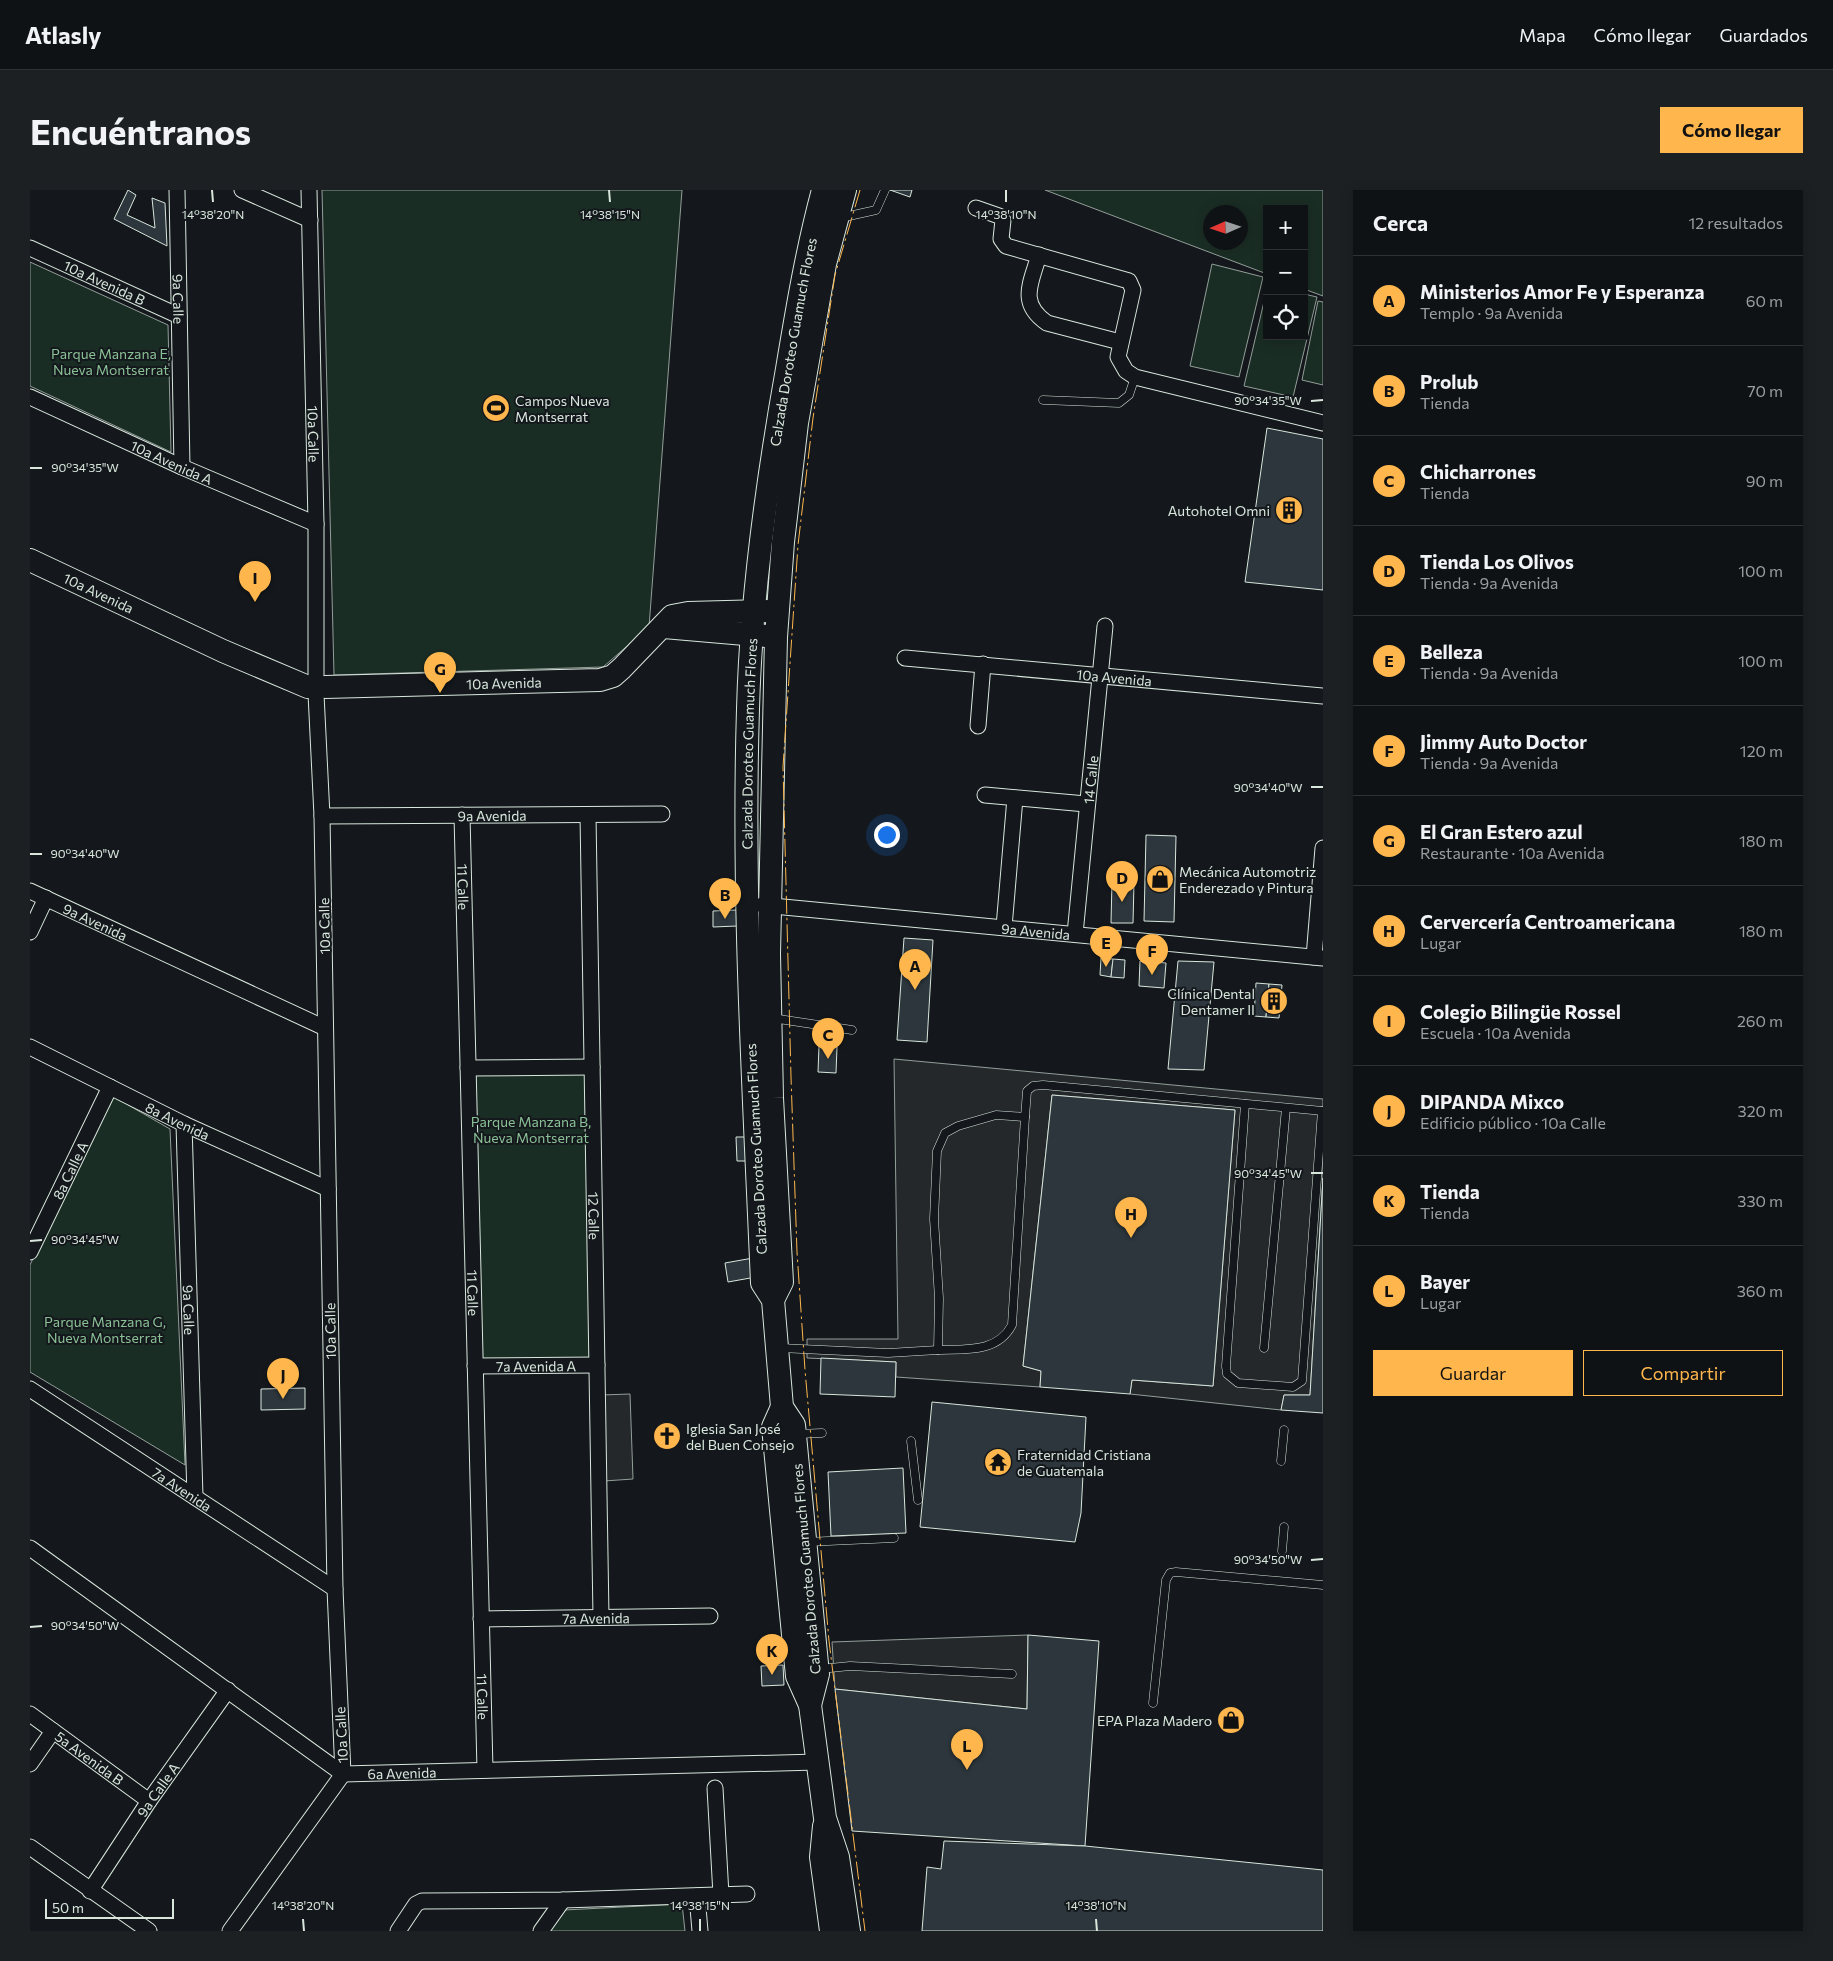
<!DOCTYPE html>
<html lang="es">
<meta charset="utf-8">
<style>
body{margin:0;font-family:Commissioner,sans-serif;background:#1d2022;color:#f1f3f6}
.controls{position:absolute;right:15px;top:15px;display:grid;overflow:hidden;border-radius:0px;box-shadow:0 2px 12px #0003}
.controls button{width:45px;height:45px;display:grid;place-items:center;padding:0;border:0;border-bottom:1px solid #2f3234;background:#0f1215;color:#f1f3f6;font:25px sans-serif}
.compass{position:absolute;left:1173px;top:15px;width:45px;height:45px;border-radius:50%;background:#0f1215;box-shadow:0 2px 12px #0003;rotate:267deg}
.scale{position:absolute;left:15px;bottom:12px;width:129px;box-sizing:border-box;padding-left:5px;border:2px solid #d8e6dc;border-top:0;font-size:14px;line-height:18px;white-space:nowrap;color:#d8e6dc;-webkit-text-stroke:4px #14181c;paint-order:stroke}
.you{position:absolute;left:856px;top:644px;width:18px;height:18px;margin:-12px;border:4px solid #fff;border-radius:50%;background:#1a73e8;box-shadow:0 0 0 8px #1a73e833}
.badge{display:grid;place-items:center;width:32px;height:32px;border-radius:50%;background:#ffb74d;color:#111;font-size:16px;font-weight:700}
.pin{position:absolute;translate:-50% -41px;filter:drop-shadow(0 1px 2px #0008)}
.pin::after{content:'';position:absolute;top:26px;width:18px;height:15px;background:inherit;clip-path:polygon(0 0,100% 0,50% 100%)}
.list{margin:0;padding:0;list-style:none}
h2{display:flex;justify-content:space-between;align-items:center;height:65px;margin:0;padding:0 20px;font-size:21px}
h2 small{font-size:16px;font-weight:400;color:#9b9ea0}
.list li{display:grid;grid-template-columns:32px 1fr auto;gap:15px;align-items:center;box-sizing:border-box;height:90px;padding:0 20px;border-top:1px solid #2f3234}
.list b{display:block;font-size:19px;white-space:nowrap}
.list p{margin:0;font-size:16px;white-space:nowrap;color:#9b9ea0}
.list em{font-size:16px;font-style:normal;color:#9b9ea0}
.actions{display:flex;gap:10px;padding:15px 20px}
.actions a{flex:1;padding:11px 0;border:1px solid #ffb74d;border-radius:0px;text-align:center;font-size:18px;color:#ffb74d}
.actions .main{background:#ffb74d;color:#111}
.icon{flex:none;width:28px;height:28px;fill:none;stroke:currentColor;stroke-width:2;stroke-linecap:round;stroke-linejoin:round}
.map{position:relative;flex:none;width:1293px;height:1741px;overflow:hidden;border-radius:0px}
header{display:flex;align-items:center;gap:30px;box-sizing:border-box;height:70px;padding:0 25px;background:#0f1215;border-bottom:1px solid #2f3234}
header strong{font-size:24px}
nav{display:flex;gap:28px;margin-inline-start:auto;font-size:18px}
.intro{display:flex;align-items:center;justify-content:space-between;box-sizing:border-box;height:120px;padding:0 30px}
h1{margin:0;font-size:35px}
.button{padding:12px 22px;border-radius:0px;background:#ffb74d;color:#111;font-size:18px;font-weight:700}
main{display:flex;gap:30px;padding:0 30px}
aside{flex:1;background:#0f1215;border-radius:0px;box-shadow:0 2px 12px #0003}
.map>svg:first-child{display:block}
.green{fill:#1a2d24;stroke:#939e99;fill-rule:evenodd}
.parking{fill:#24282b;stroke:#939e99}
.building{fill:#2c363c;stroke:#d8e6dc}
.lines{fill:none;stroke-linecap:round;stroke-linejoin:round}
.lane-casing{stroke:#d8e6dc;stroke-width:9}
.street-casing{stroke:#d8e6dc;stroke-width:17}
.secondary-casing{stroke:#d8e6dc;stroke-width:24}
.lane{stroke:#14181c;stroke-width:8}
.street{stroke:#14181c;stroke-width:15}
.secondary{stroke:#14181c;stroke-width:22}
.power{stroke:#ffb74d;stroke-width:1;stroke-dasharray:18 4 2.5 4;stroke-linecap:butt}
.ticks{fill:none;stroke:#d8e6dc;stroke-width:2}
.labels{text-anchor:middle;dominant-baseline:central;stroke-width:4;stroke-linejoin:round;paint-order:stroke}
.street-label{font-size:14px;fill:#d8e6dc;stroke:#14181c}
.park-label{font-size:14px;fill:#8ac095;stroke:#14181c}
.poi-label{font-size:14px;fill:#d8e6dc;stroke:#14181c;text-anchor:start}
.ticks-label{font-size:12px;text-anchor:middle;fill:#d8e6dc;stroke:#14181c;stroke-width:4;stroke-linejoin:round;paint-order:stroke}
</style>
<header>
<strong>Atlasly</strong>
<nav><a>Mapa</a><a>Cómo llegar</a><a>Guardados</a></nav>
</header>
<div class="intro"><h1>Encuéntranos</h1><a class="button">Cómo llegar</a></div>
<main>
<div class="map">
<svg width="1293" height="1741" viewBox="0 0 1293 1741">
<rect width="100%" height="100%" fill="#14181c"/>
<g class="green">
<path d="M292,0H652L619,437L573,477L304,485Z"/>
<path d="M1015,0H1293V106L1274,99V19H1237V84ZM1180,22H1210V52H1180Z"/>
<path d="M0,72L138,135L141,262L0,196Z"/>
<path d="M1182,74L1233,87L1209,187L1160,176Z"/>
<path d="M1237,99V146H1274V104L1287,107L1263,207L1214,196Z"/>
<path d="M1288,111L1293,112V195L1272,190Z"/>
<path d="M557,881L561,1169L450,1171L443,883Z"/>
<path d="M79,904L140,939L155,1275L0,1182V1075Z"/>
<path d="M652,1714L655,1741H520L534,1720Z"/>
</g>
<g class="parking">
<path d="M864,869L1293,909V988L1280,1205H1254L1251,1220L1100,1204L1102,1190L1183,1196L1205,920L1022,905L993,1176L1011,1181L1010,1197L866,1187V1172L777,1168V1149H868Z"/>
<path d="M600,1204L603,1289L574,1291L571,1205Z"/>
<path d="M998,1445L997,1519L805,1499L802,1452Z"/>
</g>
<g class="building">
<path d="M98,0L106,5L97,25L125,38L122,8L135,13L137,56L84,29Z"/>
<path d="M860,0H882L880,7Z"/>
<path d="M1237,238L1293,249V400L1215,392Z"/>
<path d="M1116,645L1146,646L1144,732L1114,731Z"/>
<path d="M1082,691L1104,692L1103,733H1081Z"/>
<path d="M707,720V736L683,737V721Z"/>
<path d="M874,748L903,750L897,852L867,850Z"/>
<path d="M1071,768L1083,769L1081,787L1070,785Z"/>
<path d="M1083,769L1095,770L1094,788L1081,787Z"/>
<path d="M1110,771L1136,773L1134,798L1109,796Z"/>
<path d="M1148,771L1184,772L1174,880L1138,879Z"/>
<path d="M1226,793L1239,794L1236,827L1224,826Z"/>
<path d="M1239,794L1252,795L1249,828L1236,827Z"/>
<path d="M789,856L807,857L806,883L788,882Z"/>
<path d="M1022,905L1205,920L1183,1196L1102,1190L1100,1204L1010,1197L1011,1181L993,1176Z"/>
<path d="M706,947H721L722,971H707Z"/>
<path d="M1293,988V1223L1251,1220L1254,1205H1280Z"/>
<path d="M723,1068L726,1087L698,1092L695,1073Z"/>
<path d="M791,1168L866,1172L865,1207L790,1204Z"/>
<path d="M275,1198V1219L231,1220V1199Z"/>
<path d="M902,1212L1056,1227L1051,1323L1045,1352L890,1337Z"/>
<path d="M873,1278L876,1343L801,1346L798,1282Z"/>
<path d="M998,1445L1069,1451L1055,1656L822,1641L805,1499L997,1519Z"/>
<path d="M753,1475L754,1495L732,1496L731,1476Z"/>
<path d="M914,1651L1055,1656L1293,1680V1741H892L897,1677L911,1679Z"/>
</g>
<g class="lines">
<g class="lane-casing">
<g id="lane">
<path d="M810,28L846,20L855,0"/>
<path d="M1013,210L1089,213L1099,205L1105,187"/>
<path d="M742,828L822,840"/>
<path d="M1215,914L1196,1176L1197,1184L1208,1193L1263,1197L1272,1191L1292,921"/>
<path d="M750,1158L858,1163L908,1160L909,1108L904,1029L907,961L915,943L928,936L966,925L995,927L997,901L1003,896L1013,895L1293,921"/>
<path d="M1234,1158L1256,918"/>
<path d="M908,1160C936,1159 967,1163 982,1135L995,927"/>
<path d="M767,1244L792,1243"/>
<path d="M881,1251L888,1310"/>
<path d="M1251,1271L1254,1240"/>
<path d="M776,1352L864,1348"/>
<path d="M1252,1361L1254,1337"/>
<path d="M790,1479L820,1476L982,1484"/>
<path d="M1123,1513L1136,1390L1140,1383L1146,1382L1293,1395"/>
</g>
</g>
<g class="street-casing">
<g id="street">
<path id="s1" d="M147,0L152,277"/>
<path d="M212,0L280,30"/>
<path id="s2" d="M279,0L286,334V486"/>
<path d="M946,18L969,26L973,30L971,49L976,56L1099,91L1103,100L1088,167L1096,181L1105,187L1293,233"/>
<path id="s3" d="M0,58L149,126"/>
<path d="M1009,65C1001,93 988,113 1017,133L1090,152"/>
<path id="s4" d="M0,207L152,277L286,334"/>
<path id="s5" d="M875,468L1293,506"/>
<path d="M948,536L953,474"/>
<path d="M955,605L1056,614"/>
<path id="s6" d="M432,625L455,1580"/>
<path id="s7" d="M558,625L571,1427"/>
<path id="s8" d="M292,626L632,624"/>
<path id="s9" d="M0,701L295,838"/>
<path id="s10" d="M732,715L1293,768"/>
<path d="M974,737L985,608"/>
<path d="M0,742L16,708"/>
<path id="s11" d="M1045,744L1075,436"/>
<path d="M1284,767L1293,658"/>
<path id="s12" d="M0,857L154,934L298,999"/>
<path d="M438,878L562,877"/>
<path id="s13" d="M154,934L165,1307"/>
<path id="s14" d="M0,1062L80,897"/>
<path id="s15" d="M445,1176L567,1175"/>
<path id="s16" d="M0,1199L305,1399"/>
<path id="s17" d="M0,1358L313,1584L787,1572"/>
<path id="s18" d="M451,1429L680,1426"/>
<path id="s19" d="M0,1524L119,1611"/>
<path d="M0,1574L23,1541"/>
<path d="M685,1598L691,1705"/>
<path d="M0,1657L119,1741"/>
<path id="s20" d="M60,1701L119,1611L198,1500"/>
<path d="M667,1706L670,1741"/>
<path d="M200,1741L313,1584L305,1399L292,626L286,504"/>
<path d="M368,1741L386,1714L392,1711L533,1710L717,1704"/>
<path d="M511,1741L533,1710"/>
</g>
</g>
<g class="secondary-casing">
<g id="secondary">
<path id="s21" d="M0,370L193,461L278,497"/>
<path d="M634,437L736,446"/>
<path id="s22" d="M295,497L570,490L583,486L592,478L642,426L658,423L739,421"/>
<path d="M743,1110L752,1092L742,908L739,764L746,447L753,352L767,233L795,74L815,0"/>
<path d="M752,1217L743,1237L767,1486L780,1515L795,1628L808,1667L819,1741"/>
<path id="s23" d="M780,1515L788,1484L764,1235L752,1217L743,1110L732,1093C724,902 712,710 718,519C721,405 737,291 757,179C767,119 777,59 793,0"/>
<path d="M794,1636L791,1667L801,1741"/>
</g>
</g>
<use href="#lane" class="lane"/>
<use href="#street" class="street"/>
<use href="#secondary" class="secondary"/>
<path class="power" d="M830,0L805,85L783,228L768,355L753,577L761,887L767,1062L775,1180L799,1451L835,1741"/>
</g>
<path class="ticks" d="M182,0L183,12M579,0L580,12M976,0V12M1281,211L1293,210M0,278H12M1281,597H1293M0,664H12M1281,983H1293M0,1051L12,1050M1281,1370L1293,1369M0,1437L12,1436M273,1729L274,1741M670,1729V1741M1066,1729L1067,1741"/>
<defs>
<g id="stadium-disc" transform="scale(1.4375)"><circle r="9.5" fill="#ffb74d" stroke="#14181c"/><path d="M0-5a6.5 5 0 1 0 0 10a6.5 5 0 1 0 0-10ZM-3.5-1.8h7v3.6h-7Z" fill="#111"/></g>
<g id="building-disc" transform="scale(1.4375)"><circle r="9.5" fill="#ffb74d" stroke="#14181c"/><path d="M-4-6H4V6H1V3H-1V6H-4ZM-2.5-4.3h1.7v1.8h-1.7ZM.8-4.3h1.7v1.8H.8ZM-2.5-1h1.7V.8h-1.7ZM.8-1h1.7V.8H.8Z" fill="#111"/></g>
<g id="shop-disc" transform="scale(1.4375)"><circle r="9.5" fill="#ffb74d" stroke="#14181c"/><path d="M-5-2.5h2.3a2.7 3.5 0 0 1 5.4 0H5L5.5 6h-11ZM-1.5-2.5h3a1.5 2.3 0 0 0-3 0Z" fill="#111"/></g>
<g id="church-disc" transform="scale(1.4375)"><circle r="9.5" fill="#ffb74d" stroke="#14181c"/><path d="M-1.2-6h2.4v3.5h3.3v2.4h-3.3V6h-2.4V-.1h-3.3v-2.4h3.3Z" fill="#111"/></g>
<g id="temple-disc" transform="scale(1.4375)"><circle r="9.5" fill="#ffb74d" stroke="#14181c"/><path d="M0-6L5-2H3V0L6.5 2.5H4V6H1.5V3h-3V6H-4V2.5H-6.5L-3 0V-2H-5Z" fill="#111"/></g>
</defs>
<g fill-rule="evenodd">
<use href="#stadium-disc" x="466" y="218"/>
<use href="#building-disc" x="1259" y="320"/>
<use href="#shop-disc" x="1130" y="689"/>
<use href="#building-disc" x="1244" y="811"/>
<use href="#church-disc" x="637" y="1246"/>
<use href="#temple-disc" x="968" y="1272"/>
<use href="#shop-disc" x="1201" y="1530"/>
</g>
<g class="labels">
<g class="street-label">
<text stroke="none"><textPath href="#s3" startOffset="82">10a Avenida B</textPath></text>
<text stroke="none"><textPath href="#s1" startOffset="109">9a Calle</textPath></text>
<text stroke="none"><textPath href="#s23" startOffset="1376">Calzada Doroteo Guamuch Flores</textPath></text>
<text stroke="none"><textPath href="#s2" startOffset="244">10a Calle</textPath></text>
<text stroke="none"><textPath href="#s4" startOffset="156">10a Avenida A</textPath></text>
<text stroke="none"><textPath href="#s21" startOffset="76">10a Avenida</textPath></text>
<text stroke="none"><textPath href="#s5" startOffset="210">10a Avenida</textPath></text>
<text stroke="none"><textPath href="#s22" startOffset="179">10a Avenida</textPath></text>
<text stroke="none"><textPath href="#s23" startOffset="971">Calzada Doroteo Guamuch Flores</textPath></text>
<text stroke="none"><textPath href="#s11" startOffset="155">14 Calle</textPath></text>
<text stroke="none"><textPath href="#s8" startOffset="170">9a Avenida</textPath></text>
<text stroke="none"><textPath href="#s6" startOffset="72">11 Calle</textPath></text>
<text stroke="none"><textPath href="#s9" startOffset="72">9a Avenida</textPath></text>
<text transform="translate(294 736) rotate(-91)">10a Calle</text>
<text stroke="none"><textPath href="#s10" startOffset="275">9a Avenida</textPath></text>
<text stroke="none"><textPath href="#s12" startOffset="165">8a Avenida</textPath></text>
<text transform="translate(726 959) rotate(-93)">Calzada Doroteo Guamuch Flores</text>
<text stroke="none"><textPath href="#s14" startOffset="91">8a Calle A</textPath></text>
<text stroke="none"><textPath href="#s7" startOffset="401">12 Calle</textPath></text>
<text stroke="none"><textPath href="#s6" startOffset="478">11 Calle</textPath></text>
<text stroke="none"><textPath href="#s13" startOffset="186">9a Calle</textPath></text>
<text transform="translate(300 1141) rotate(-91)">10a Calle</text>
<text stroke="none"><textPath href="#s15" startOffset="61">7a Avenida A</textPath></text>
<text stroke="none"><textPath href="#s16" startOffset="182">7a Avenida</textPath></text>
<text transform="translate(776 1379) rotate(-95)">Calzada Doroteo Guamuch Flores</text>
<text stroke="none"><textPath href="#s18" startOffset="115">7a Avenida</textPath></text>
<text stroke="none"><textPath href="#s6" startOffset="882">11 Calle</textPath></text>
<text transform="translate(311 1545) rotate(-93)">10a Calle</text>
<text stroke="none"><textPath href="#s19" startOffset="74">5a Avenida B</textPath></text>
<text stroke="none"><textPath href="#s17" startOffset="445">6a Avenida</textPath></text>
<text stroke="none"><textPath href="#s20" startOffset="122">9a Calle A</textPath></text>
</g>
<g class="park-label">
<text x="81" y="163">Parque Manzana E,<tspan x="81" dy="16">Nueva Montserrat</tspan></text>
<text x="501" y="931">Parque Manzana B,<tspan x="501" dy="16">Nueva Montserrat</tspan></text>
<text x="75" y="1131">Parque Manzana G,<tspan x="75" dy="16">Nueva Montserrat</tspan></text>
</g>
<g class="poi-label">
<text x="485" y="210">Campos Nueva<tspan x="485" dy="16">Montserrat</tspan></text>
<text x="1240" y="320" text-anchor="end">Autohotel Omni</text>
<text x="1149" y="681">Mecánica Automotriz<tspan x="1149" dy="16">Enderezado y Pintura</tspan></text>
<text x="1225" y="803" text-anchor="end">Clínica Dental<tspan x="1225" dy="16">Dentamer II</tspan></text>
<text x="656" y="1238">Iglesia San José<tspan x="656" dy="16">del Buen Consejo</tspan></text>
<text x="987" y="1264">Fraternidad Cristiana<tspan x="987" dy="16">de Guatemala</tspan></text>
<text x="1182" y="1530" text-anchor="end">EPA Plaza Madero</text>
</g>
</g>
<g class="ticks-label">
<text x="183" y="29">14°38'20"N</text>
<text x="580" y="29">14°38'15"N</text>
<text x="976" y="29">14°38'10"N</text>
<text x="1238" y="215">90°34'35"W</text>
<text x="55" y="282">90°34'35"W</text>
<text x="1238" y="602">90°34'40"W</text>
<text x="55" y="668">90°34'40"W</text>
<text x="1238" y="988">90°34'45"W</text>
<text x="55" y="1054">90°34'45"W</text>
<text x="1238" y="1374">90°34'50"W</text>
<text x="55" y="1440">90°34'50"W</text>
<text x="273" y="1720">14°38'20"N</text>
<text x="670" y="1720">14°38'15"N</text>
<text x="1066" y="1720">14°38'10"N</text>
</g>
</svg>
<div class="controls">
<button>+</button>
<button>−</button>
<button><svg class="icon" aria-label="locate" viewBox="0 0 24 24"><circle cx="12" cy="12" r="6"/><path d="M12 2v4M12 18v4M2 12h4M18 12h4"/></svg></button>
</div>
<svg class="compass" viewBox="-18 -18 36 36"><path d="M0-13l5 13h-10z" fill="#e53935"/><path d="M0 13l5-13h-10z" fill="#9b9ea0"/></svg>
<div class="scale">50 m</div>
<div class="you"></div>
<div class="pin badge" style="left:885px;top:800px">A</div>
<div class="pin badge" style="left:695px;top:729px">B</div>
<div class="pin badge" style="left:798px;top:869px">C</div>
<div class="pin badge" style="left:1092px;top:712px">D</div>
<div class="pin badge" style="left:1076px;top:777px">E</div>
<div class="pin badge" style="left:1122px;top:785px">F</div>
<div class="pin badge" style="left:410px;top:503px">G</div>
<div class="pin badge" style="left:1101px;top:1048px">H</div>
<div class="pin badge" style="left:225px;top:412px">I</div>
<div class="pin badge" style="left:253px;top:1209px">J</div>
<div class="pin badge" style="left:742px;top:1485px">K</div>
<div class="pin badge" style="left:937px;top:1580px">L</div>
</div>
<aside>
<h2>Cerca<small>12 resultados</small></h2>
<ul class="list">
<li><span class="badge">A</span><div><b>Ministerios Amor Fe y Esperanza</b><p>Templo · 9a Avenida</p></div><em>60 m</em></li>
<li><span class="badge">B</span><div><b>Prolub</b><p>Tienda</p></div><em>70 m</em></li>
<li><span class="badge">C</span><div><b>Chicharrones</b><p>Tienda</p></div><em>90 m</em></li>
<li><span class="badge">D</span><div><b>Tienda Los Olivos</b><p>Tienda · 9a Avenida</p></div><em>100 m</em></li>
<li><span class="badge">E</span><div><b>Belleza</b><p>Tienda · 9a Avenida</p></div><em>100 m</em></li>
<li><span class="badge">F</span><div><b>Jimmy Auto Doctor</b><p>Tienda · 9a Avenida</p></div><em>120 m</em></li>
<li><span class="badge">G</span><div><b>El Gran Estero azul</b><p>Restaurante · 10a Avenida</p></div><em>180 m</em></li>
<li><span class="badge">H</span><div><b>Cervercería Centroamericana</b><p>Lugar</p></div><em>180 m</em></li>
<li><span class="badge">I</span><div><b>Colegio Bilingüe Rossel</b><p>Escuela · 10a Avenida</p></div><em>260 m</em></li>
<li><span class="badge">J</span><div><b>DIPANDA Mixco</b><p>Edificio público · 10a Calle</p></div><em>320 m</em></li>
<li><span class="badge">K</span><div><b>Tienda</b><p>Tienda</p></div><em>330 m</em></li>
<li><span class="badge">L</span><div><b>Bayer</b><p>Lugar</p></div><em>360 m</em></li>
</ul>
<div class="actions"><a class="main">Guardar</a><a>Compartir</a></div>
</aside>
</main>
